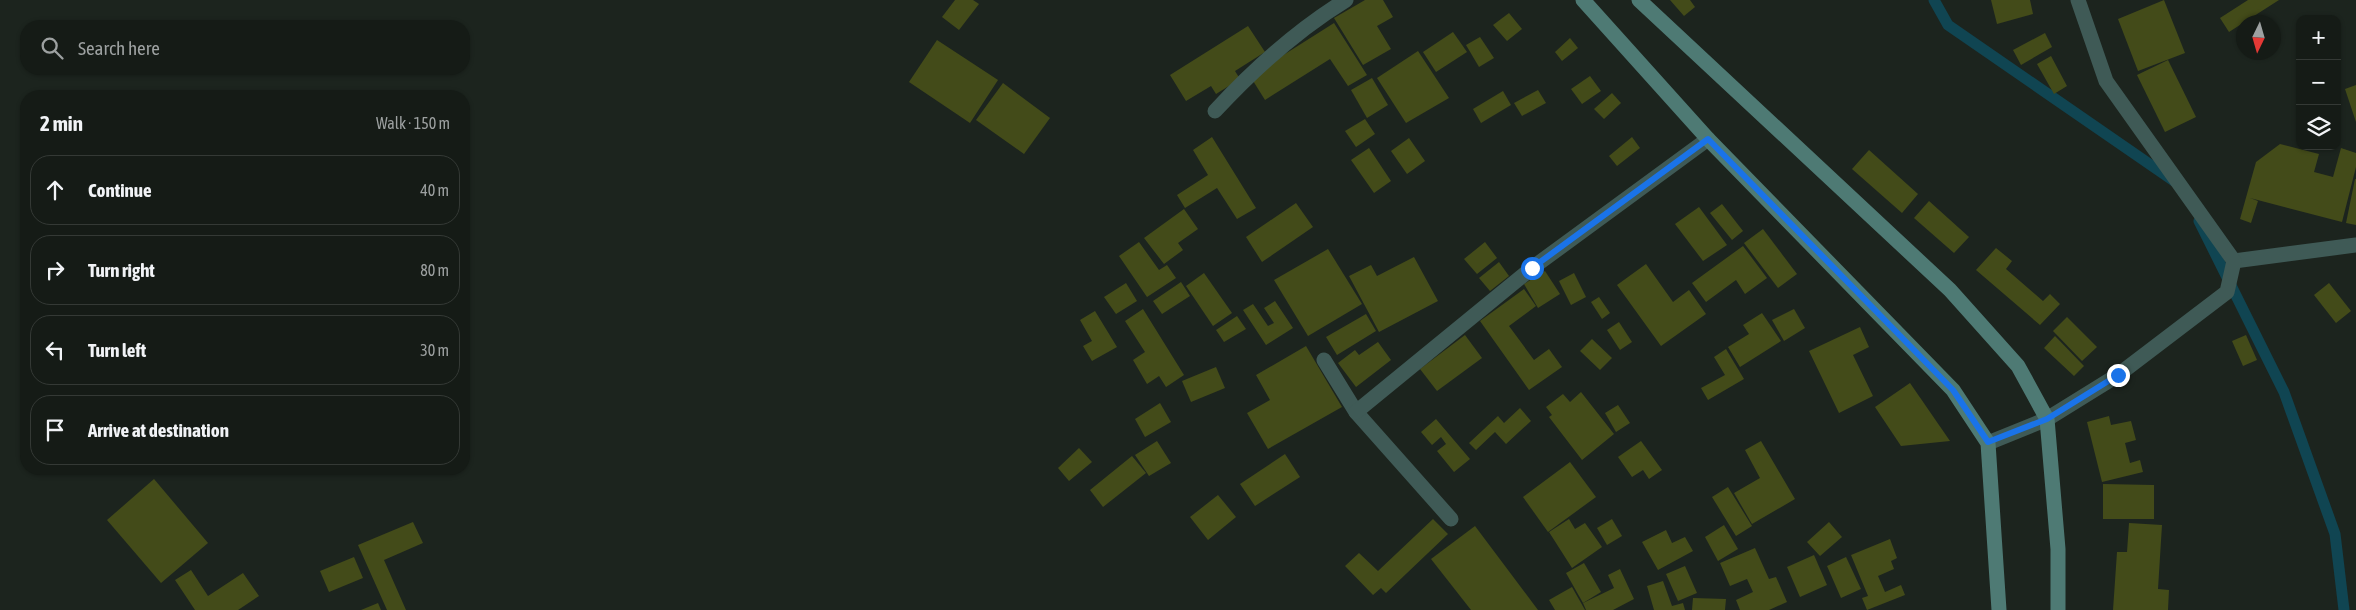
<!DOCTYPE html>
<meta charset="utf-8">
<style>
body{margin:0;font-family:"Asap Condensed",sans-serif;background:#1e241f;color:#f1f3f6}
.controls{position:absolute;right:15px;top:15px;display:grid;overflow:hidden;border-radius:10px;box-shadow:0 1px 4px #0004}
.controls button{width:45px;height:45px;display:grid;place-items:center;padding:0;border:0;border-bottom:1px solid #343935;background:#151b16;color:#f1f3f6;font:25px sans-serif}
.compass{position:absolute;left:2236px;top:15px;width:45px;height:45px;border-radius:50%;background:#151b16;box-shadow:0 1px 4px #0004;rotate:185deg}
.stop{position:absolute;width:15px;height:15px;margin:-11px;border:4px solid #1a73e8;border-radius:50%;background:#fff}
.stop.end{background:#1a73e8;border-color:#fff;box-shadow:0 1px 5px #0008}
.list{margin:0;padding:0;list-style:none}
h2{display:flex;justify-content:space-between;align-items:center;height:65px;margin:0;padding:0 20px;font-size:21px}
h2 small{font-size:16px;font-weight:400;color:#9da1a1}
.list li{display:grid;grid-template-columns:32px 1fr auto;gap:15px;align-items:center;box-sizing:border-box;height:70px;margin:0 10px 10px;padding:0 10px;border:1px solid #343935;border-radius:20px}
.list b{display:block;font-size:19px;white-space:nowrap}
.list em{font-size:16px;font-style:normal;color:#9da1a1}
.icon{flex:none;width:28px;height:28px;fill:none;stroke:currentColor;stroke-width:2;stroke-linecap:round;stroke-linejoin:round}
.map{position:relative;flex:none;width:2356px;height:610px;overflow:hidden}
.search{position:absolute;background:#151b16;box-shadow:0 1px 4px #0004;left:20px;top:20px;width:450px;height:55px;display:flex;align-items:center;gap:12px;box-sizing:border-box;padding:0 18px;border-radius:20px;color:#9da1a1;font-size:19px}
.panel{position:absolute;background:#151b16;box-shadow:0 1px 4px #0004;left:20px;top:90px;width:450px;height:385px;border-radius:20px}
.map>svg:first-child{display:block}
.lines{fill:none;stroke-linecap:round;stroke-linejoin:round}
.stream{stroke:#104552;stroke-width:11}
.building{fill:#434b19}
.minor{stroke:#3f5a56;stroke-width:15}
.tertiary{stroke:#3f5a56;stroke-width:15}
.secondary{stroke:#4e7a74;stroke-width:15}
.route{stroke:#1a73e8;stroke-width:6}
</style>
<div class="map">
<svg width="2356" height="610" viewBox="0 0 2356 610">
<rect width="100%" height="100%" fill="#1c241e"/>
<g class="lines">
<g class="stream">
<path d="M1934,0L1948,25L2174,181"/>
<path d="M2199,221L2284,392L2335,534L2344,610"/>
</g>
</g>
<g class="building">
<path d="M955,0H973L979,4L959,30L942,17Z"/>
<path d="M1365,0H1383L1393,17L1377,26L1391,49L1363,65L1334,18Z"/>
<path d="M1670,0H1690L1695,7L1684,16Z"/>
<path d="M1991,0H2030L2033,14L1997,24Z"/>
<path d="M2164,0L2185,53L2138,71L2118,19Z"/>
<path d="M2248,0H2279L2229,32L2220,18Z"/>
<path d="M1509,13L1522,29L1507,41L1493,25Z"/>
<path d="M1334,23L1367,75L1348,86L1330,59L1265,100L1250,76Z"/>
<path d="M1248,26L1265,52L1235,71L1240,79L1216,94L1211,86L1186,101L1170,75Z"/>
<path d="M1453,32L1467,52L1436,72L1423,52Z"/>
<path d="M2045,33L2052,47L2021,65L2013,50Z"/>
<path d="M1480,37L1494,58L1479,67L1466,45Z"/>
<path d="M1570,38L1578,48L1562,61L1555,52Z"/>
<path d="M937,40L998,80L970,123L909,82Z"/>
<path d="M1418,51L1449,98L1406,123L1377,78Z"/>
<path d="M2051,56L2067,86L2054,94L2037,64Z"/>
<path d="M2168,60L2196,117L2165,132L2137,75Z"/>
<path d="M1590,76L1601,91L1582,104L1571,89Z"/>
<path d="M1372,78L1388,105L1367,118L1351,90Z"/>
<path d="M1003,83L1050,118L1024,154L976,120Z"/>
<path d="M2356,85V122L2345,89Z"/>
<path d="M1538,90L1546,103L1522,116L1514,103Z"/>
<path d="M1503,91L1511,105L1481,123L1473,109Z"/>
<path d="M1612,93L1621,103L1604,119L1594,109Z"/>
<path d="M1365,119L1375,134L1356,147L1345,131Z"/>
<path d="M1212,137L1256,208L1237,219L1217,188L1185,208L1177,195L1208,175L1193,150Z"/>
<path d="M1632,137L1640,148L1617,166L1609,156Z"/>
<path d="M1409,138L1425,161L1407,174L1391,151Z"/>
<path d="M2280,144L2319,154L2314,172L2333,177L2341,148L2356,153V167L2342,222L2250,198L2258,201L2251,223L2240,219L2256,162Z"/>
<path d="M1369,148L1391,181L1374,193L1351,160Z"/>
<path d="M1869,150L1918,194L1902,213L1852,169Z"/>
<path d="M2355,179H2356V225L2346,223Z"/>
<path d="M1929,201L1969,237L1954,253L1914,218Z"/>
<path d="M1296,203L1313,227L1262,262L1246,237Z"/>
<path d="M1722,204L1743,231L1732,240L1710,213Z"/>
<path d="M1699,207L1727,245L1703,261L1675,224Z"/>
<path d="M1184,209L1198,229L1178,243L1183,250L1164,264L1144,238Z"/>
<path d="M1763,229L1797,274L1778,288L1744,243Z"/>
<path d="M1139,242L1159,270L1167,265L1176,278L1147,297L1119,256Z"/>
<path d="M1485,242L1497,258L1477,274L1464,259Z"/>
<path d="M1743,246L1767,278L1745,294L1736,280L1706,302L1692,283Z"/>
<path d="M1996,248L2012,261L2006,269L2043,301L2050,294L2060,304L2040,325L1976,270Z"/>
<path d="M1328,249L1362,304L1308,336L1274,280Z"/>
<path d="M1414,257L1438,301L1379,332L1349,276L1371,265L1377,276Z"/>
<path d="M1499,262L1509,276L1490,291L1479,278Z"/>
<path d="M1646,264L1673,302L1689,290L1706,314L1661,346L1617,285Z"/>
<path d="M1545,271L1560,294L1538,308L1524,284Z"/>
<path d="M1204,273L1232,313L1213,326L1186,286Z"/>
<path d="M1574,273L1586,297L1571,305L1559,281Z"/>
<path d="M1181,282L1190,296L1162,314L1153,301Z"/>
<path d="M1126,283L1137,301L1116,314L1104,297Z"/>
<path d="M2329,283L2351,311L2336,323L2314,295Z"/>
<path d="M1524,289L1536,306L1509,326L1534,360L1549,349L1562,367L1529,390L1480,321Z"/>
<path d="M1599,297L1610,313L1602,319L1591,302Z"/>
<path d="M1275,301L1293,328L1266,345L1243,310L1253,304L1268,326L1274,323L1264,308Z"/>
<path d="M1143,309L1184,375L1166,387L1159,376L1147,384L1133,360L1145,352L1125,321Z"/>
<path d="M1794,309L1805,328L1784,341L1772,320Z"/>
<path d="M1095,311L1117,347L1092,361L1083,346L1092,341L1080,320Z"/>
<path d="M1762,313L1781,341L1740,367L1728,347L1749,334L1743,325Z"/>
<path d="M1366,314L1376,331L1337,355L1326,337Z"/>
<path d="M1237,316L1246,329L1224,342L1216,330Z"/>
<path d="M2067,317L2097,347L2082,361L2053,331Z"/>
<path d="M1619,322L1632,342L1620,350L1607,330Z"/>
<path d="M1860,327L1869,347L1853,355L1873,396L1839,413L1809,351Z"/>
<path d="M1465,335L1482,358L1437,391L1420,369Z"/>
<path d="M2246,335L2257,360L2243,366L2232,341Z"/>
<path d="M2055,336L2084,366L2074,376L2044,348Z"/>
<path d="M1592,339L1612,358L1600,370L1580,351Z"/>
<path d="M1378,342L1391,360L1356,387L1338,363L1355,350L1359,355Z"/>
<path d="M1306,346L1342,407L1268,449L1247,413L1270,400L1256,375Z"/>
<path d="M1726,349L1744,379L1708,400L1701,388L1725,375L1714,357Z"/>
<path d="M1216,367L1225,388L1191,402L1182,381Z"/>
<path d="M1910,383L1950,441L1901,446L1875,407Z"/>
<path d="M1581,392L1614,434L1582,460L1549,417L1552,415L1546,407L1563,394L1570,402Z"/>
<path d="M1160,403L1171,422L1145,437L1135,419Z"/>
<path d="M1618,405L1630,423L1616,432L1605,413Z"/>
<path d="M1520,408L1531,421L1506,444L1495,432L1476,450L1469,443L1498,416L1504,423Z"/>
<path d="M2109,416L2111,425L2131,421L2136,440L2125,443L2130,463L2140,460L2143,472L2102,482L2087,422Z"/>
<path d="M1436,419L1470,459L1454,472L1437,451L1446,444L1441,437L1432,445L1421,432Z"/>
<path d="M1157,441L1171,463L1149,476L1135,455Z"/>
<path d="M1641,441L1662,470L1649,479L1643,470L1632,477L1618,457Z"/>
<path d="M1761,441L1795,499L1752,524L1734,493L1760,478L1745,450Z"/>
<path d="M1079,448L1092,462L1069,481L1058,468Z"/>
<path d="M1285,454L1300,477L1255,506L1240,484Z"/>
<path d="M1132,456L1146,473L1103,507L1090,490Z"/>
<path d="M1570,462L1596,497L1548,532L1523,497Z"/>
<path d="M154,479L208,543L161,583L107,520Z"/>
<path d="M2103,484L2154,485V519H2103Z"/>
<path d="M1728,487L1752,526L1736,536L1712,497Z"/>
<path d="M1218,495L1236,517L1208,540L1190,517Z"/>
<path d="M1433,519L1448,534L1386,593L1381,588L1373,595L1345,566L1359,553L1378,571Z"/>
<path d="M1569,519L1575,529L1585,523L1602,547L1572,568L1549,532Z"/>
<path d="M1612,519L1622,536L1607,545L1597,528Z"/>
<path d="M413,522L423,543L384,560L406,610H387L358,545Z"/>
<path d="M1829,522L1842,537L1820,556L1807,542Z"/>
<path d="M2129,523L2162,525L2158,589L2169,590L2168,610H2113L2117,552H2127Z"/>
<path d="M1724,525L1738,549L1718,561L1705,537Z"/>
<path d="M1475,526L1538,610H1471L1431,559Z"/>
<path d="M1666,530L1672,543L1685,537L1693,551L1658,570L1642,542Z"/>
<path d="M1890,539L1897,558L1891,561L1894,569L1878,576L1885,592L1901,585L1905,595L1867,610L1862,598L1868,596L1851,555Z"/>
<path d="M1755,548L1769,579L1776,577L1787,602L1769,610H1740L1736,600L1753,592L1747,579L1730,586L1720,563Z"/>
<path d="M1814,555L1827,585L1800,597L1787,567Z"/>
<path d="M354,557L363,578L329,592L320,571Z"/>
<path d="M1846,557L1861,589L1841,598L1827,566Z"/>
<path d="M1584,563L1601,592L1583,603L1566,573Z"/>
<path d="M1685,566L1697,593L1678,601L1666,574Z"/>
<path d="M1620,569L1634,599L1613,610H1586L1583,603L1614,588L1608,575Z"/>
<path d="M191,570L208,596L243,573L259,596L238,610H195L175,580Z"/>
<path d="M1663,581L1672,606L1683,603L1685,610H1654L1647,586Z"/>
<path d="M1572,587L1585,610H1555L1549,600Z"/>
<path d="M1693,598L1726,599L1725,610H1692Z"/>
<path d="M378,603L381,610H361Z"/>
</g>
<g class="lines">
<g class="minor">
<path d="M1215,111C1254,69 1297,30 1346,0"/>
<path d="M1324,360L1356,412L1451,519"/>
<path d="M1356,412L1532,268L1708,139"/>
</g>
<g class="tertiary">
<path d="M2234,261L2356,245"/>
<path d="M1988,443L2047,419L2118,375L2227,292L2234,261L2106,81L2078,0"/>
</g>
<g class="secondary">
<path d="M1583,0L1708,139L1953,390L1988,443L1999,610"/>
<path d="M1639,0L1950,290L2018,366L2047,419L2058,549V610"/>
</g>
</g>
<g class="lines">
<path class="route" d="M1532,268L1708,139L1953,390L1988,442L2047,419L2118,375"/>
</g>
</svg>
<div class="controls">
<button>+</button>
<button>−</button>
<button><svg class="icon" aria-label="layers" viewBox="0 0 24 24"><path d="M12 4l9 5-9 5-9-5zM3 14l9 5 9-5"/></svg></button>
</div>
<svg class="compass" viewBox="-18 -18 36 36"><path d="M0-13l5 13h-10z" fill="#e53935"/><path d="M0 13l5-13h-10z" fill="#9da1a1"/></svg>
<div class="stop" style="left:1532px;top:268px"></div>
<div class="stop end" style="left:2118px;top:375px"></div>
<div class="search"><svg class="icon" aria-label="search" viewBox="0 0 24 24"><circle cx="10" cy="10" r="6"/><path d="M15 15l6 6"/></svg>Search here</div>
<section class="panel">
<h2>2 min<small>Walk · 150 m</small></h2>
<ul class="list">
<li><svg class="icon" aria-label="ahead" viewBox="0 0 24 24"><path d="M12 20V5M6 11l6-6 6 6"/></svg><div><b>Continue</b></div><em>40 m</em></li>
<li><svg class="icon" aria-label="right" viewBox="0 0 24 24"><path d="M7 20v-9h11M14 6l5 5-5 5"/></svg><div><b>Turn right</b></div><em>80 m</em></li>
<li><svg class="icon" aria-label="left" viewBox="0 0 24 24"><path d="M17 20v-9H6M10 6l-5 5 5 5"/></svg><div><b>Turn left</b></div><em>30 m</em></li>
<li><svg class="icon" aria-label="arrive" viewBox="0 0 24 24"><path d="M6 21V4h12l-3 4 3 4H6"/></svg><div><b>Arrive at destination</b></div></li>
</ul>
</section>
</div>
